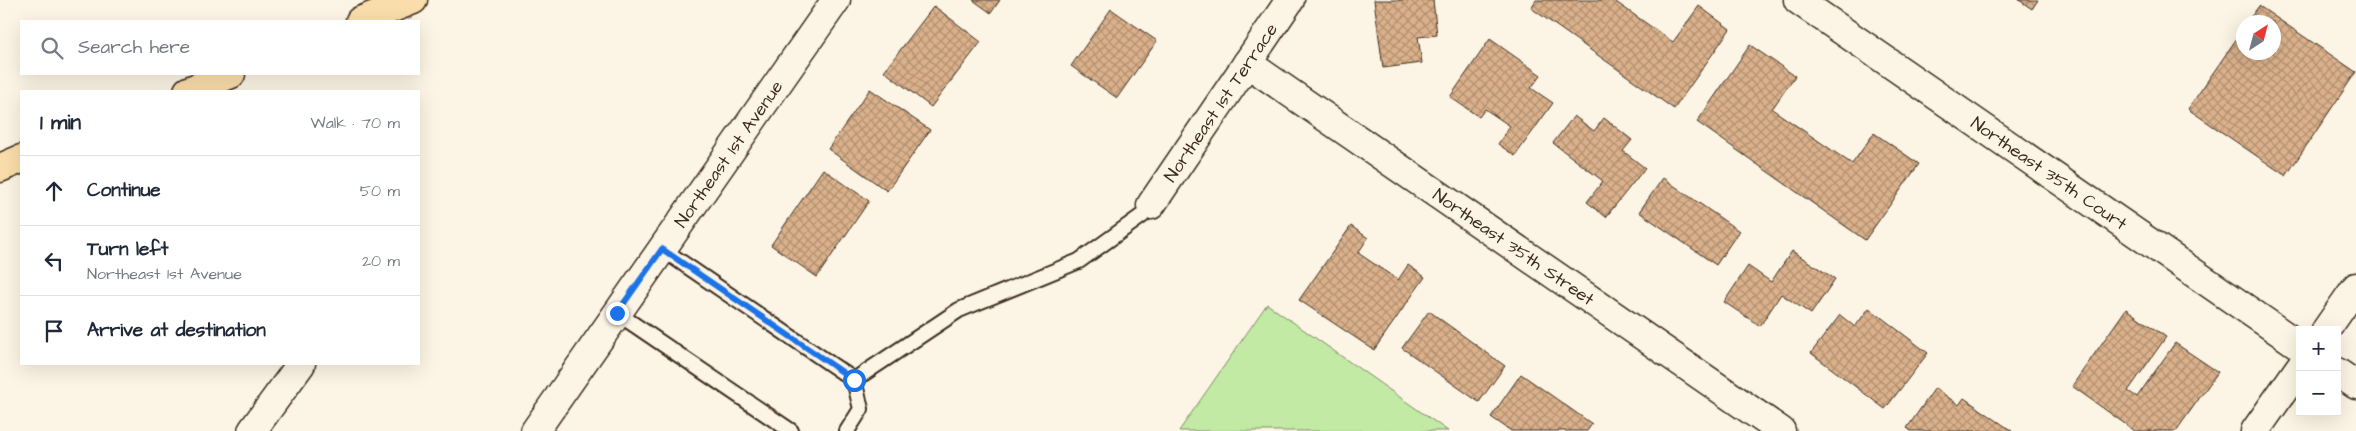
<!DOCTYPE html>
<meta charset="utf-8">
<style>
body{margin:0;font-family:"Architects Daughter",sans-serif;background:#f6f6f7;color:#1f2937}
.controls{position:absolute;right:15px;bottom:15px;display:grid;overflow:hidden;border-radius:0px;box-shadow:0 5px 20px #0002}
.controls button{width:45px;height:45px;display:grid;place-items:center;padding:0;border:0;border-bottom:1px solid #e0e1e3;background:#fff;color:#1f2937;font:25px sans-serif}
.compass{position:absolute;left:2236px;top:15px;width:45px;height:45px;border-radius:50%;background:#fff;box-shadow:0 5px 20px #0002;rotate:36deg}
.stop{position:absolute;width:15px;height:15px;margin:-11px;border:4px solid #1a73e8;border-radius:50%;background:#fff}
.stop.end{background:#1a73e8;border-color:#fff;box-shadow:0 1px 5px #0008}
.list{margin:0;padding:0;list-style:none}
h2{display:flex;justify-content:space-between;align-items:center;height:65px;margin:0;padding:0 20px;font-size:21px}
h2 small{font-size:16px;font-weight:400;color:#747a83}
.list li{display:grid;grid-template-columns:32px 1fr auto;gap:15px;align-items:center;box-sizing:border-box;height:70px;padding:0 20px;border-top:1px solid #e0e1e3}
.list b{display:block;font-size:19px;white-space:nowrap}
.list p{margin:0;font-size:16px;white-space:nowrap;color:#747a83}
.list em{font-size:16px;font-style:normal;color:#747a83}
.icon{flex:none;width:28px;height:28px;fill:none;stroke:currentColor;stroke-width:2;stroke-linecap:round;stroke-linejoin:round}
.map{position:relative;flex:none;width:2356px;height:431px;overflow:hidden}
.search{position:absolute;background:#fff;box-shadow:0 5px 20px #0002;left:20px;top:20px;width:400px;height:55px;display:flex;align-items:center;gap:12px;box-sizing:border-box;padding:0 18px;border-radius:0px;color:#747a83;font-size:19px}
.panel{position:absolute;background:#fff;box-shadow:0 5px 20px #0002;left:20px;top:90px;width:400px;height:275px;border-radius:0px}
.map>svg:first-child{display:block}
.green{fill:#c2eaa5;stroke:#7e8a62}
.building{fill:url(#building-cross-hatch);stroke:#3b2a1e}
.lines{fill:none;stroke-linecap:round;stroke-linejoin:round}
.service-casing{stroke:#3b2a1e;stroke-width:18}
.minor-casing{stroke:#3b2a1e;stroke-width:31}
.motorway-casing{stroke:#3b2a1e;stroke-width:31}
.service{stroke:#fcf5e5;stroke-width:14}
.minor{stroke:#fcf5e5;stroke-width:28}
.motorway{stroke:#faddab;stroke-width:28}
.route{stroke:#1a73e8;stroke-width:6}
.labels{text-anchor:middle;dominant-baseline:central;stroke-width:4;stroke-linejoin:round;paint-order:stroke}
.street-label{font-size:18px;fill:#3b2a1e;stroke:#fcf5e5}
</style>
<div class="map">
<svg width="2356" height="431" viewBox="0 0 2356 431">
<defs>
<pattern id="building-cross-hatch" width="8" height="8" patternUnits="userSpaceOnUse" patternTransform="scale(1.25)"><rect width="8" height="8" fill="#dab18b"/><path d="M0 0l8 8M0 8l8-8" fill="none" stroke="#b29071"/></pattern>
</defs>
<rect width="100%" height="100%" fill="#fcf5e5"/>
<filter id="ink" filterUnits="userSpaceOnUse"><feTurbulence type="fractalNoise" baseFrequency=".02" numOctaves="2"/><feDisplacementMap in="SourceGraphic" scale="10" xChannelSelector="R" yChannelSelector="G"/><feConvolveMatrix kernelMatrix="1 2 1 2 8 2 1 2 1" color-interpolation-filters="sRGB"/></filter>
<g filter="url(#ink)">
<path class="green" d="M1267,304L1448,431H1179Z"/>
<g class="building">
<path d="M973,0H1000L991,13Z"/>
<path d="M1374,0H1433L1437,35L1418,37L1422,63L1383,68Z"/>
<path d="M1536,0H1613L1673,42L1699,6L1730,29L1674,109L1531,8Z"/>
<path d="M2019,0H2038L2032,9Z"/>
<path d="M934,6L981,42L931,107L884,71Z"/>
<path d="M2259,6L2356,72L2286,176L2188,109L2244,28V52H2274V22H2247Z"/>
<path d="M1111,9L1157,41L1117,98L1071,66Z"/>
<path d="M1490,39L1541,75L1531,88L1553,103L1515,156L1498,144L1510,126L1485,109L1479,117L1450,97Z"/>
<path d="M1750,45L1795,76L1772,109L1852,164L1874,133L1919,164L1865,240L1697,122Z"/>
<path d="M870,89L930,130L887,191L828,149Z"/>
<path d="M1574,116L1594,131L1604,118L1632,140L1623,151L1645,168L1606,217L1587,202L1603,181L1553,143Z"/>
<path d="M823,169L869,201L817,277L771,245Z"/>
<path d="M1663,178L1739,231L1716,265L1639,212Z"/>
<path d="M1351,226L1368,238L1358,253L1398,280L1408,265L1425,277L1374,350L1299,300Z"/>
<path d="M1792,251L1835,279L1811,314L1781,294L1760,326L1724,302L1748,266L1771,282Z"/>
<path d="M1869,308L1928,353L1885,409L1811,353L1840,315L1855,327Z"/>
<path d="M2126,309L2166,337L2128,391L2137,397L2175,343L2218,372L2176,431H2135L2072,386Z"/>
<path d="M1429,311L1505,366L1479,402L1402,348Z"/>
<path d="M1521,374L1592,424L1587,431H1511L1491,417Z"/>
<path d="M1935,388L1959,405L1964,398L2012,431H1911L1907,428Z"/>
</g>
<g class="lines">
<g class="service-casing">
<g id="service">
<path d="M662,249L854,380L861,409L847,431"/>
<path d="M617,313L791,431"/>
<path d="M854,380L959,310L1079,261L1143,215L1151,205"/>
</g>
</g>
<g class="minor-casing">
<g id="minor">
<path id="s1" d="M1798,0L2300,346"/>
<path id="s2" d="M1247,63L1781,431"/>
<path id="s3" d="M1151,205L1290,0"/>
<path d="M2326,330L2356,287"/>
<path d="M2337,372L2356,385"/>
<path d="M252,431L301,364"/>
<path id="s4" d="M535,431L836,0"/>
<path d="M2255,431L2300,367"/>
</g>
</g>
<g class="motorway-casing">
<g id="motorway">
<path d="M360,21L413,0"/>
<path d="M188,91L231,74"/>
<path d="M0,168L21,159"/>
</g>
</g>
<use href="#service" class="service"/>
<use href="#minor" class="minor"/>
<use href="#motorway" class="motorway"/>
</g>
</g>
<g class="lines" filter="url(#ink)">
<path class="route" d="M617,313L662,249L854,380"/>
</g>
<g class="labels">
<g class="street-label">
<text stroke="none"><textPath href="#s3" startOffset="124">Northeast 1st Terrace</textPath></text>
<text stroke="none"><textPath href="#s4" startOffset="338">Northeast 1st Avenue</textPath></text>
<text stroke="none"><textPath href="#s1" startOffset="305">Northeast 35th Court</textPath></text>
<text stroke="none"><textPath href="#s2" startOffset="324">Northeast 35th Street</textPath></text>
</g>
</g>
</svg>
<div class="controls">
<button>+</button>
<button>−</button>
</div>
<svg class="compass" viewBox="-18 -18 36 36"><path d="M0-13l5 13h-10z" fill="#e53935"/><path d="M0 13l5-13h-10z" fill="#747a83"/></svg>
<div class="stop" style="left:854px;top:380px"></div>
<div class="stop end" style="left:617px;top:313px"></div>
<div class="search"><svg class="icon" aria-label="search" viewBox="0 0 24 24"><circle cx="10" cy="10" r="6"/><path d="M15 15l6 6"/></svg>Search here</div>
<section class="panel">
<h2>1 min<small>Walk · 70 m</small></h2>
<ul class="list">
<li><svg class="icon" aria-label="ahead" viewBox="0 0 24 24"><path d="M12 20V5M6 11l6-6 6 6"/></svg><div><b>Continue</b></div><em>50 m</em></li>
<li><svg class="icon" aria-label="left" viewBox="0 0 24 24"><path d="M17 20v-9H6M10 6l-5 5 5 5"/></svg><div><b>Turn left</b><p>Northeast 1st Avenue</p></div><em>20 m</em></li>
<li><svg class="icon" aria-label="arrive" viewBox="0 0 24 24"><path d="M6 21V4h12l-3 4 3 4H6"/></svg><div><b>Arrive at destination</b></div></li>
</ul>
</section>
</div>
